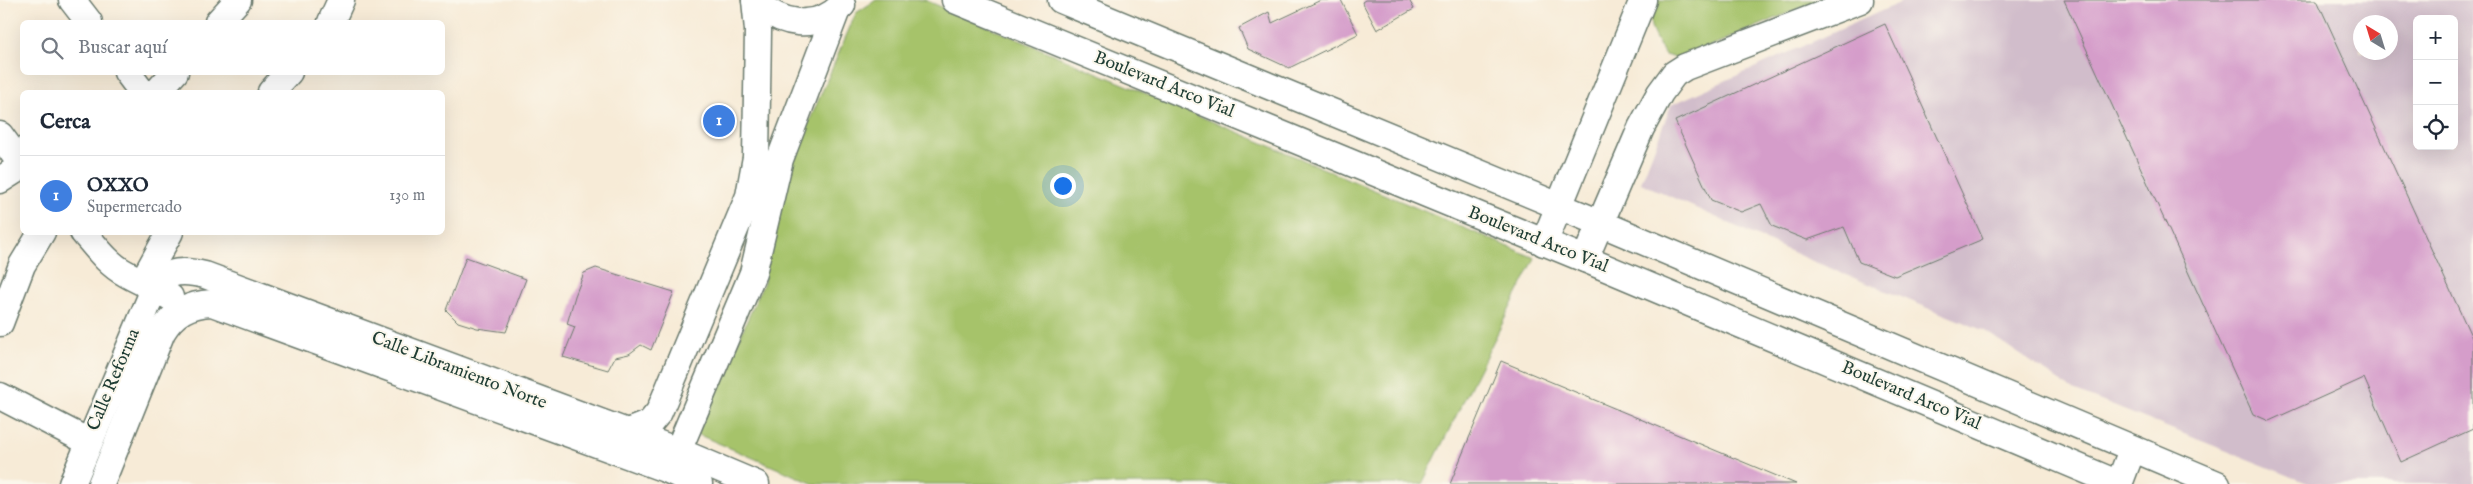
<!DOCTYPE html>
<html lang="es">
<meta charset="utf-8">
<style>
body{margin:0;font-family:"IM FELL English",serif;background:#f6f6f7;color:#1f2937}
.controls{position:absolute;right:15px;top:15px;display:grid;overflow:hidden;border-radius:8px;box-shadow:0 5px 20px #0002}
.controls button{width:45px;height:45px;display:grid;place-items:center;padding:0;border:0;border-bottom:1px solid #e0e1e3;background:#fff;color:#1f2937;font:25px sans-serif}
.compass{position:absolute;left:2353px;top:15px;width:45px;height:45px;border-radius:50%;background:#fff;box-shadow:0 5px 20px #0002;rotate:322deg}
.you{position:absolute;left:1062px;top:185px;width:18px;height:18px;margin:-12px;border:4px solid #fff;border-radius:50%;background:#1a73e8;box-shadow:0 0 0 8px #1a73e833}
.badge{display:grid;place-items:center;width:32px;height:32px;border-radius:50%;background:#ea580c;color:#fff;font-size:16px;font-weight:700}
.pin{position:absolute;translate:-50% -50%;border:2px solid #fff;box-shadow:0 1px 5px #0006}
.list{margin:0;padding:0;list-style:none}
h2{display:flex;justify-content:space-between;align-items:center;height:65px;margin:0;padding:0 20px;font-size:21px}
h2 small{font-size:16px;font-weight:400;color:#747a83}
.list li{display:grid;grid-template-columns:32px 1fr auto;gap:15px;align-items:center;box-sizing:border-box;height:80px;padding:0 20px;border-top:1px solid #e0e1e3}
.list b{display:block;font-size:19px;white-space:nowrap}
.list p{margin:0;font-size:16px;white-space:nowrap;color:#747a83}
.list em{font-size:16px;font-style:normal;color:#747a83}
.icon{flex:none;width:28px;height:28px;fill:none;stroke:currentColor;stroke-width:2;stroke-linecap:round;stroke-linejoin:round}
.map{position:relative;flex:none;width:2473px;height:484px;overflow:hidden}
.search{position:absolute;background:#fff;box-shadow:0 5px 20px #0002;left:20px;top:20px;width:425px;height:55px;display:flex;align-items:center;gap:12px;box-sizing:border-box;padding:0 18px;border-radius:8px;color:#747a83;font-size:19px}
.panel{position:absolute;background:#fff;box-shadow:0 5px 20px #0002;left:20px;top:90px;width:425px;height:145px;border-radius:8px}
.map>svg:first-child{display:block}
.industrial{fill:#d1bdcb;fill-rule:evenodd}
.green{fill:#a6c36a;stroke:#62804f}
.building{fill:#d59dca}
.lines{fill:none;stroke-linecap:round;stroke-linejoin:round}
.minor-casing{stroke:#6b7a6d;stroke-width:29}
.minor{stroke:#fff;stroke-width:26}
.labels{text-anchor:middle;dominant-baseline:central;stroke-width:4;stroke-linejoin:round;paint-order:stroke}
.street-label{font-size:18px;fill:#1f3d34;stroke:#fbf7ec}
</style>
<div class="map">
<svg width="2473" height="484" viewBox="0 0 2473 484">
<rect width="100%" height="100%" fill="#fbf7ec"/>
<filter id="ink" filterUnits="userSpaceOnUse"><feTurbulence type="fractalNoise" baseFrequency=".02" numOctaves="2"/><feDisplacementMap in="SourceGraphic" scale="10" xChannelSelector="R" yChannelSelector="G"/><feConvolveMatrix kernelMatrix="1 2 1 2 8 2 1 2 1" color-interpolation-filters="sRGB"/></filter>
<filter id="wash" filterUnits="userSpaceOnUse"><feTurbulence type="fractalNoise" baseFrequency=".0096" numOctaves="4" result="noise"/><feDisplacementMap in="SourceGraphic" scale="20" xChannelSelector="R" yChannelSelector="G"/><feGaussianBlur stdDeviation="1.12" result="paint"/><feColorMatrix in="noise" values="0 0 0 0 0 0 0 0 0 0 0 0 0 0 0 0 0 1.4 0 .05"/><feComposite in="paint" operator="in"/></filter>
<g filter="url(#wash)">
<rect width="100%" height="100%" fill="#f7ebd7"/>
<path class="industrial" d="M1906,0H2473V484H2310L2073,390L1985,331L1805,258L1641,183L1671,105ZM2417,19H2454V146H2417ZM2360,22H2390V52H2360Z"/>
<g class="green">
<path d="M876,0H925L1535,258L1422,484H814L697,434L764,282L777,196L856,13Z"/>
<path d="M1654,0H1819L1680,59L1665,55C1653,33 1645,25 1654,0Z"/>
</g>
<g id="blocks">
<g class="building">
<path d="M1321,0H1341L1358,34L1289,68L1248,49L1239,28L1269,12L1272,23Z"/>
<path d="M1365,0H1409L1414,9L1377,30L1362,2Z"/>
<path d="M2064,0H2317L2473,340V429L2401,462L2364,378L2269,421L2253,414Z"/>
<path d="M1885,24L1983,239L1895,276L1859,262L1844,227L1807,240L1772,226L1761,204L1741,212L1711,200L1675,121Z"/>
<path d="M466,257L526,279L506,332L477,328L458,322L446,310Z"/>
<path d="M596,268L674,292L651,350L641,345L629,354L615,357L608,370L563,357L575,327L567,324L575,296L584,273Z"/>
<path d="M1501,361L1796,484H1450Z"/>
</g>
</g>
</g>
<g filter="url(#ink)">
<use href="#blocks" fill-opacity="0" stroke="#6b7a6d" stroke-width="1"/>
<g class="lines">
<g class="minor-casing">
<g id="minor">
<path d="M72,0L89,22"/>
<path d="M755,0C779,25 816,32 842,5"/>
<path d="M955,0L1585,259L2119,484L2132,450"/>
<path d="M1061,0L1600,223L2217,484"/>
<path d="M218,22L238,0"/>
<path d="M331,22L341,0"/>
<path d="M127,72L142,92"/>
<path d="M157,92L175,72"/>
<path d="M271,92L289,72"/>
<path d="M0,135L22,165"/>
<path d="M0,180L22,166"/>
<path d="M83,232C96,247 108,264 125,273C140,282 155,287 170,297"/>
<path d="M1544,243L1643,0"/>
<path d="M1585,259L1641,128L1660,93L1674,74L1685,67L1860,0"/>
<path d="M143,281L170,232"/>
<path d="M0,323L22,265L42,232"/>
<path d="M0,396L89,442"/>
<path d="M625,433L650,423L659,412L749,196L756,157L758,30L755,0"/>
<path d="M678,451L753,273L780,159L836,12"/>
<path d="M72,484L155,287C168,269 185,270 205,275L678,451L756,484"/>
<path d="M101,484L162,332C174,312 189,304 212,303L668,470L699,484"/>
</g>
</g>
<use href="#minor" class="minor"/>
</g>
</g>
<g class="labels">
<g class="street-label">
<text transform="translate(1164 85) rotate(22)">Boulevard Arco Vial</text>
<text transform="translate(1538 240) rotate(22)">Boulevard Arco Vial</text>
<text transform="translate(459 371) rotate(21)">Calle Libramiento Norte</text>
<text transform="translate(114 380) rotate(-67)">Calle Reforma</text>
<text transform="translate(1911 396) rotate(23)">Boulevard Arco Vial</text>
</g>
</g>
</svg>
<div class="controls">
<button>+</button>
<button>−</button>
<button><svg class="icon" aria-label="locate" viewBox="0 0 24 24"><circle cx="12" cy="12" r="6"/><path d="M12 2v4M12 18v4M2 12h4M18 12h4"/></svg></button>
</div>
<svg class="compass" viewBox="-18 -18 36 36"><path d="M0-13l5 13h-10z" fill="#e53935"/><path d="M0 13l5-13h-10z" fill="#747a83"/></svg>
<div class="you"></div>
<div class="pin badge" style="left:719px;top:121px;background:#3f7fe0">1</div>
<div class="search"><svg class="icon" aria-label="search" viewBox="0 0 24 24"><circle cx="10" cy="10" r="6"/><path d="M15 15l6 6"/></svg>Buscar aquí</div>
<section class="panel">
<h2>Cerca<small></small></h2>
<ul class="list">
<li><span class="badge" style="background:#3f7fe0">1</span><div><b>OXXO</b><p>Supermercado</p></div><em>130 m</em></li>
</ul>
</section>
</div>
